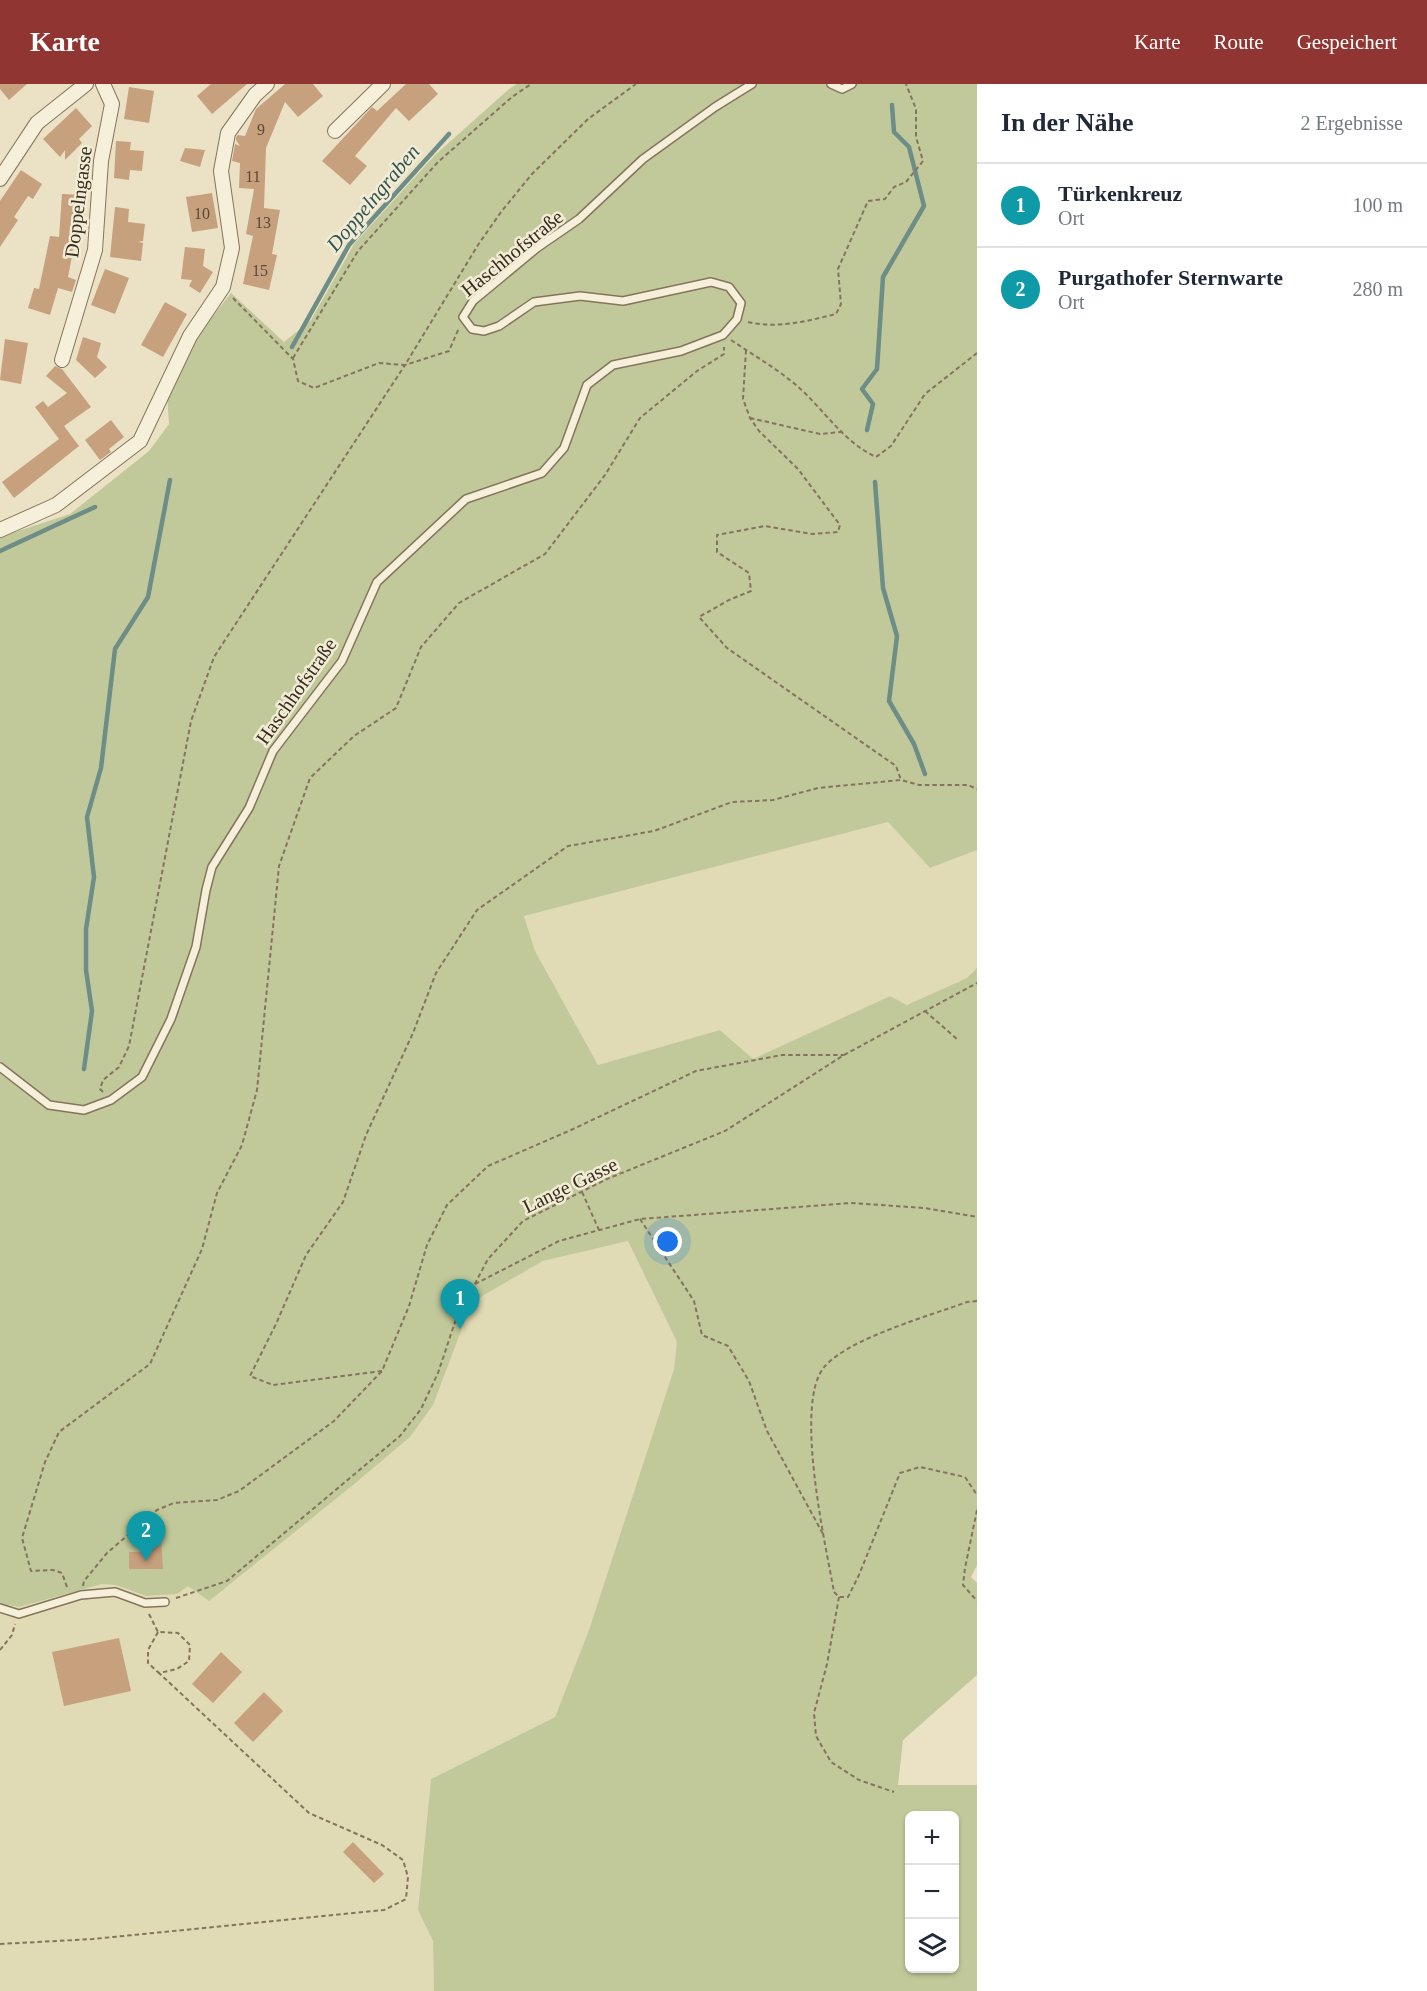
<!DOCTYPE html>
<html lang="de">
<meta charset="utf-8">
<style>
body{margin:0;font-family:"Times New Roman",serif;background:#f6f6f7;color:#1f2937}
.controls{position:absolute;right:18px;bottom:18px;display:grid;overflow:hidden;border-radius:9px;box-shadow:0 2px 4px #0004}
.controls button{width:54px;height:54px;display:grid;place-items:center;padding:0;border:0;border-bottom:2px solid #e0e1e3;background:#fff;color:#1f2937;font:30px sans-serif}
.you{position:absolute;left:668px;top:1158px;width:21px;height:21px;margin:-15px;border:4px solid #fff;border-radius:50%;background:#1a73e8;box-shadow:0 0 0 9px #1a73e833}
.badge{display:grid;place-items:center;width:39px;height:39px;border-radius:50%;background:#903531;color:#fff;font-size:20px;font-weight:700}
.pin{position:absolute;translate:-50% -50px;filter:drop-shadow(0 2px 3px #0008)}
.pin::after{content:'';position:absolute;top:32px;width:21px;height:18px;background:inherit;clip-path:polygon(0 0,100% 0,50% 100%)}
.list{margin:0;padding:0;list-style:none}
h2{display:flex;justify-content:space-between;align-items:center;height:78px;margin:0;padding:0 24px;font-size:26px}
h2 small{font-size:20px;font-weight:400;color:#747a83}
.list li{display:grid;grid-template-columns:39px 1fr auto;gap:18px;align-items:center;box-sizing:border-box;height:84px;padding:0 24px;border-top:2px solid #e0e1e3}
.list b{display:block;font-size:22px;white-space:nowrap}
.list p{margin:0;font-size:20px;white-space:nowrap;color:#747a83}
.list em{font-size:20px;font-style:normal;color:#747a83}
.icon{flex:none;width:33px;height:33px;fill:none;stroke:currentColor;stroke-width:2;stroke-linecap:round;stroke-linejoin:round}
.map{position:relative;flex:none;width:977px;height:1907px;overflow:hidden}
header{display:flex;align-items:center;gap:36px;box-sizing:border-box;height:84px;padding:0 30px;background:#903531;color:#fff}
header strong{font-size:28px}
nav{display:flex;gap:33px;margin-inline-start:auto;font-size:21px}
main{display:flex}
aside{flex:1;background:#fff}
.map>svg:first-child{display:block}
.farmland{fill:#e0dbb4}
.green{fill:#c1c99a;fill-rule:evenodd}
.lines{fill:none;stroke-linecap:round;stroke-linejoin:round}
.stream{stroke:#6e8d87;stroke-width:4.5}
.building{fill:#c7a07e}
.service-casing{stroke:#85745d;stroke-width:10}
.minor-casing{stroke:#85745d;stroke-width:16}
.path{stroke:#85745d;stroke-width:2;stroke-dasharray:4.5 3;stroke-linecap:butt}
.service{stroke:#f6efd9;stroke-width:7}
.minor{stroke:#f6efd9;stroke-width:14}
.labels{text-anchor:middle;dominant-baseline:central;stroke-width:5;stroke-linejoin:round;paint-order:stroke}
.number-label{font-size:16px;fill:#5a4938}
.street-label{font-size:20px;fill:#362c20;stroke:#f3ecd5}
.water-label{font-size:21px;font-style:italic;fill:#305554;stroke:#f3ecd5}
</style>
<header>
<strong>Karte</strong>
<nav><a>Karte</a><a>Route</a><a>Gespeichert</a></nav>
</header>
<main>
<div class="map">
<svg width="977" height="1907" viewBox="0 0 977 1907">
<rect width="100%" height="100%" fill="#ebe2c6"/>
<g class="farmland">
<path d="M888,738L930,784L977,766V884L968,894L907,921L890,912L753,975L720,946L598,981L535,867L524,831Z"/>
<path d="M628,1157L677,1258L674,1285L589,1546L555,1633L431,1695L418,1826L433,1857L434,1907H0V1520L19,1523L102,1500L116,1501L146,1512L160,1511L452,1269L472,1218L543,1177Z"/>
</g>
<path class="green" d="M517,0H977V766L930,784L888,738L524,832L535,867L598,981L720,946L753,975L890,912L907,921L967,894L977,884V1481L971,1493L977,1499V1591L903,1656L898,1701H977V1907H434L433,1857L418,1826L431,1695L555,1633L589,1546L674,1285L677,1258L628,1157L543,1177L472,1218L433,1321L410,1353L353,1401L209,1517L188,1502L177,1510L146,1512L116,1501L102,1500L19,1523L0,1520V453L70,430L149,367L169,340L167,311L193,258L231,209L284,258L311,236L354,160L435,71L509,5ZM910,1732H954V1884H910Z"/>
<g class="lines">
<g class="stream">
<path d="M292,263L349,161L449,50"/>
<path d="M867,346L873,320L862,305L877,285L883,193L924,122L909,63L894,48L892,21"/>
<path d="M875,398L883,504L897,552L889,617L914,660L925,690"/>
<path d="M0,467L95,423"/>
<path d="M84,985L92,927L86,886V845L94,793L87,733L101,684L115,565L148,513L170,396"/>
</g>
</g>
<g class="building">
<path d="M0,0H27L9,16L0,5Z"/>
<path d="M211,0H247L212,30L197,12Z"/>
<path d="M285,0H313L323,12L298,33L285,18L266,64L264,124L280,126L272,170L277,171L269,206L243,200L253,152L246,150L254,105L239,104L240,79L232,77L235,60L240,62L236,56V53L238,51L245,52L256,25Z"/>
<path d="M406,0H429L438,10L409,37L396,24L355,72L367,82L350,101L322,77L372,23L377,27Z"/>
<path d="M129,3L154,7L149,39L124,35Z"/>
<path d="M76,24L92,42L79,55L82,59L65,76V66L60,73L43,55Z"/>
<path d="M116,57L131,58L130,66L144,67L142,87L130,86L129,96L114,94Z"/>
<path d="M185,64L205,66L200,83L180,77Z"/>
<path d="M21,86L42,100L33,115L28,112L14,133L18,136L0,163V117Z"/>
<path d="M212,109L218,144L192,148L186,113Z"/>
<path d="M62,110L86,111L84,143H78L72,169H68V171L72,172L68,193L76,196L72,208L58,204L50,231L28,224L34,204L39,205L50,152L59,153Z"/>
<path d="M115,123L129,125L128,138L145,140L143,157L138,158L143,159L141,177L110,173Z"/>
<path d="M185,163L205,165L203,182L213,188L200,209L189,202L192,196L181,195Z"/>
<path d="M105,185L129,194L115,230L91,221Z"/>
<path d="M165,218L187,230L163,273L141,261Z"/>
<path d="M83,253L101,259L97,273L107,283L95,294L76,276Z"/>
<path d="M5,255L28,259L21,300L0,296Z"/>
<path d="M55,282L62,285L91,323L64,342L79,362L14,414L2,398L59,355L35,323L43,317L48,323L67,309L46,292Z"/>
<path d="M111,336L124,353L109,365L111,368L100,376L85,356Z"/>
<path d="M148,1452H161L163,1485H129V1468H148Z"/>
<path d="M119,1554L131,1607L64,1622L52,1568Z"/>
<path d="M221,1568L242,1588L213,1619L192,1600Z"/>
<path d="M264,1608L283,1627L253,1658L234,1639Z"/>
<path d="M353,1758L384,1790L374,1799L343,1768Z"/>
</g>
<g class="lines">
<g class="service-casing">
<g id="service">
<path d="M831,0L842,5L852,0"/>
<path d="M0,983L49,1021L84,1026L111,1016L142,993L171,935L196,863L206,806L212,783L249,724L273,667L342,577L377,498L466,415L542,389L564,364L587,301L613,281L681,267L723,251L737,235L741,219L729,203L711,198L623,217L580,212L534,218L499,242L484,247L472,245L463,233L473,217L537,164L579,135L643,75L715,23L752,0"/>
<path d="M0,1524L19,1530L81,1511L115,1508L145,1519L165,1518"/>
</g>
</g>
<g class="minor-casing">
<g id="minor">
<path d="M335,47L383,0"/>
<path d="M0,95L37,39L86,0"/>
<path d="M62,276L95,166L101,77L112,20L103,0"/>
<path d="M0,446L56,421L140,357L190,252L223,203L232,164L221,87L228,49L255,11L267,0"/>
</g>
</g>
<g class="path">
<path d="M233,214L293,275L298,297L314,304L379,279L405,281L478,161L501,128L532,90L588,35L636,0"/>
<path d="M748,238C777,245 808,237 836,230L841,220L838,185L868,117L885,115L894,103L906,98L923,77L916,53V25L906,0"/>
<path d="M731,256C753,271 776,284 796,301C823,324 843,358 876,373L891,362L925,310L977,269"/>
<path d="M746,266L743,315L750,334L759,347L798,385L840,441L838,448L812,450L765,442L717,451V468L749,489L751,507L729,516L699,533L727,564L896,682L901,696"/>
<path d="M293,274L358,167L438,78L512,13L531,0"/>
<path d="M750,334L820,350L841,348"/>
<path d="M925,927L957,955"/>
<path d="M103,1008L100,1005L103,996L119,983L129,962L191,637L214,573L405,281L449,267L459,244"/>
<path d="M582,1108L599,1146"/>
<path d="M640,1135L694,1217L702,1251L728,1262L749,1297L767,1347L823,1450"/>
<path d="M475,1200L559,1157L640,1135L851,1119L924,1124L977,1133"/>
<path d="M977,1217L967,1218C929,1232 853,1253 826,1281C792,1315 826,1462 834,1508L839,1513H848L859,1491L900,1389L920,1383L965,1393L977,1411"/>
<path d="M382,1287L273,1301L250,1292L276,1240L306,1171L343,1118L366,1051L413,949L436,889L477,826L568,762L654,747L732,718L773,716L818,704L901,696L919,701H968L977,705"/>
<path d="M977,1426L965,1484L963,1501L977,1517"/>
<path d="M83,1502L84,1497L107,1469L157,1426L174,1419L217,1416L239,1407L334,1337L382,1287L409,1222L427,1161L447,1121L488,1082L571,1046L696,987L782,971H844"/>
<path d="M67,1503L62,1489L53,1486L31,1487L22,1454L45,1378L59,1348L150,1280L202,1165L217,1109L242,1061L257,1006L279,782L310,694L354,652L396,624L421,563L459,519L545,470L605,391L640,334L697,287L724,270V263"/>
<path d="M839,1513L827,1580L814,1629L816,1652L831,1678L859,1696L894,1708"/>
<path d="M176,1514L227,1497L400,1352L421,1325L438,1289L456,1235L488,1175L523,1137L607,1095L725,1047L844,971L977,899"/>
<path d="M149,1530L158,1548L178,1549L190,1561L189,1577L177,1585L159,1589L148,1579V1566L158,1548"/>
<path d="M0,1566L12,1551L15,1540"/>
<path d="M0,1860L93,1855L384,1826L406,1815L408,1793L403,1776L382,1761L309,1729L159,1589"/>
</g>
<use href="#service" class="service"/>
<use href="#minor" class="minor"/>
</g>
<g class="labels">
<g class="number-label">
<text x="261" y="45">9</text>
<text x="253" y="92">11</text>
<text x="202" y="129">10</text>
<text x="263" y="138">13</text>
<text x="260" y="186">15</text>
</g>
<g class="street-label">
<text transform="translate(78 118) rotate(-83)">Doppelngasse</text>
<text transform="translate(512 169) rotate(-39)">Haschhofstraße</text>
<text transform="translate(296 607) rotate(-55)">Haschhofstraße</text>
<text transform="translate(570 1101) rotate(-26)">Lange Gasse</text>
</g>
<g class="water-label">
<text transform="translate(373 114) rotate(-50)">Doppelngraben</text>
</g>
</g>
</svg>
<div class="controls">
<button>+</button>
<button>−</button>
<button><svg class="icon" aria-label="layers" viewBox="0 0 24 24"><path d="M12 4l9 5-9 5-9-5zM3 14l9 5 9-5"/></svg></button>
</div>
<div class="you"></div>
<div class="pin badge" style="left:460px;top:1245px;background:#0f9aa8">1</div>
<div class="pin badge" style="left:146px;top:1477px;background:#0f9aa8">2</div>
</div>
<aside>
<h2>In der Nähe<small>2 Ergebnisse</small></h2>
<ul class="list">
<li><span class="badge" style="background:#0f9aa8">1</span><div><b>Türkenkreuz</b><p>Ort</p></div><em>100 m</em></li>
<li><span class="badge" style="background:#0f9aa8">2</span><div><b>Purgathofer Sternwarte</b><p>Ort</p></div><em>280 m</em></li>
</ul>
</aside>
</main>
